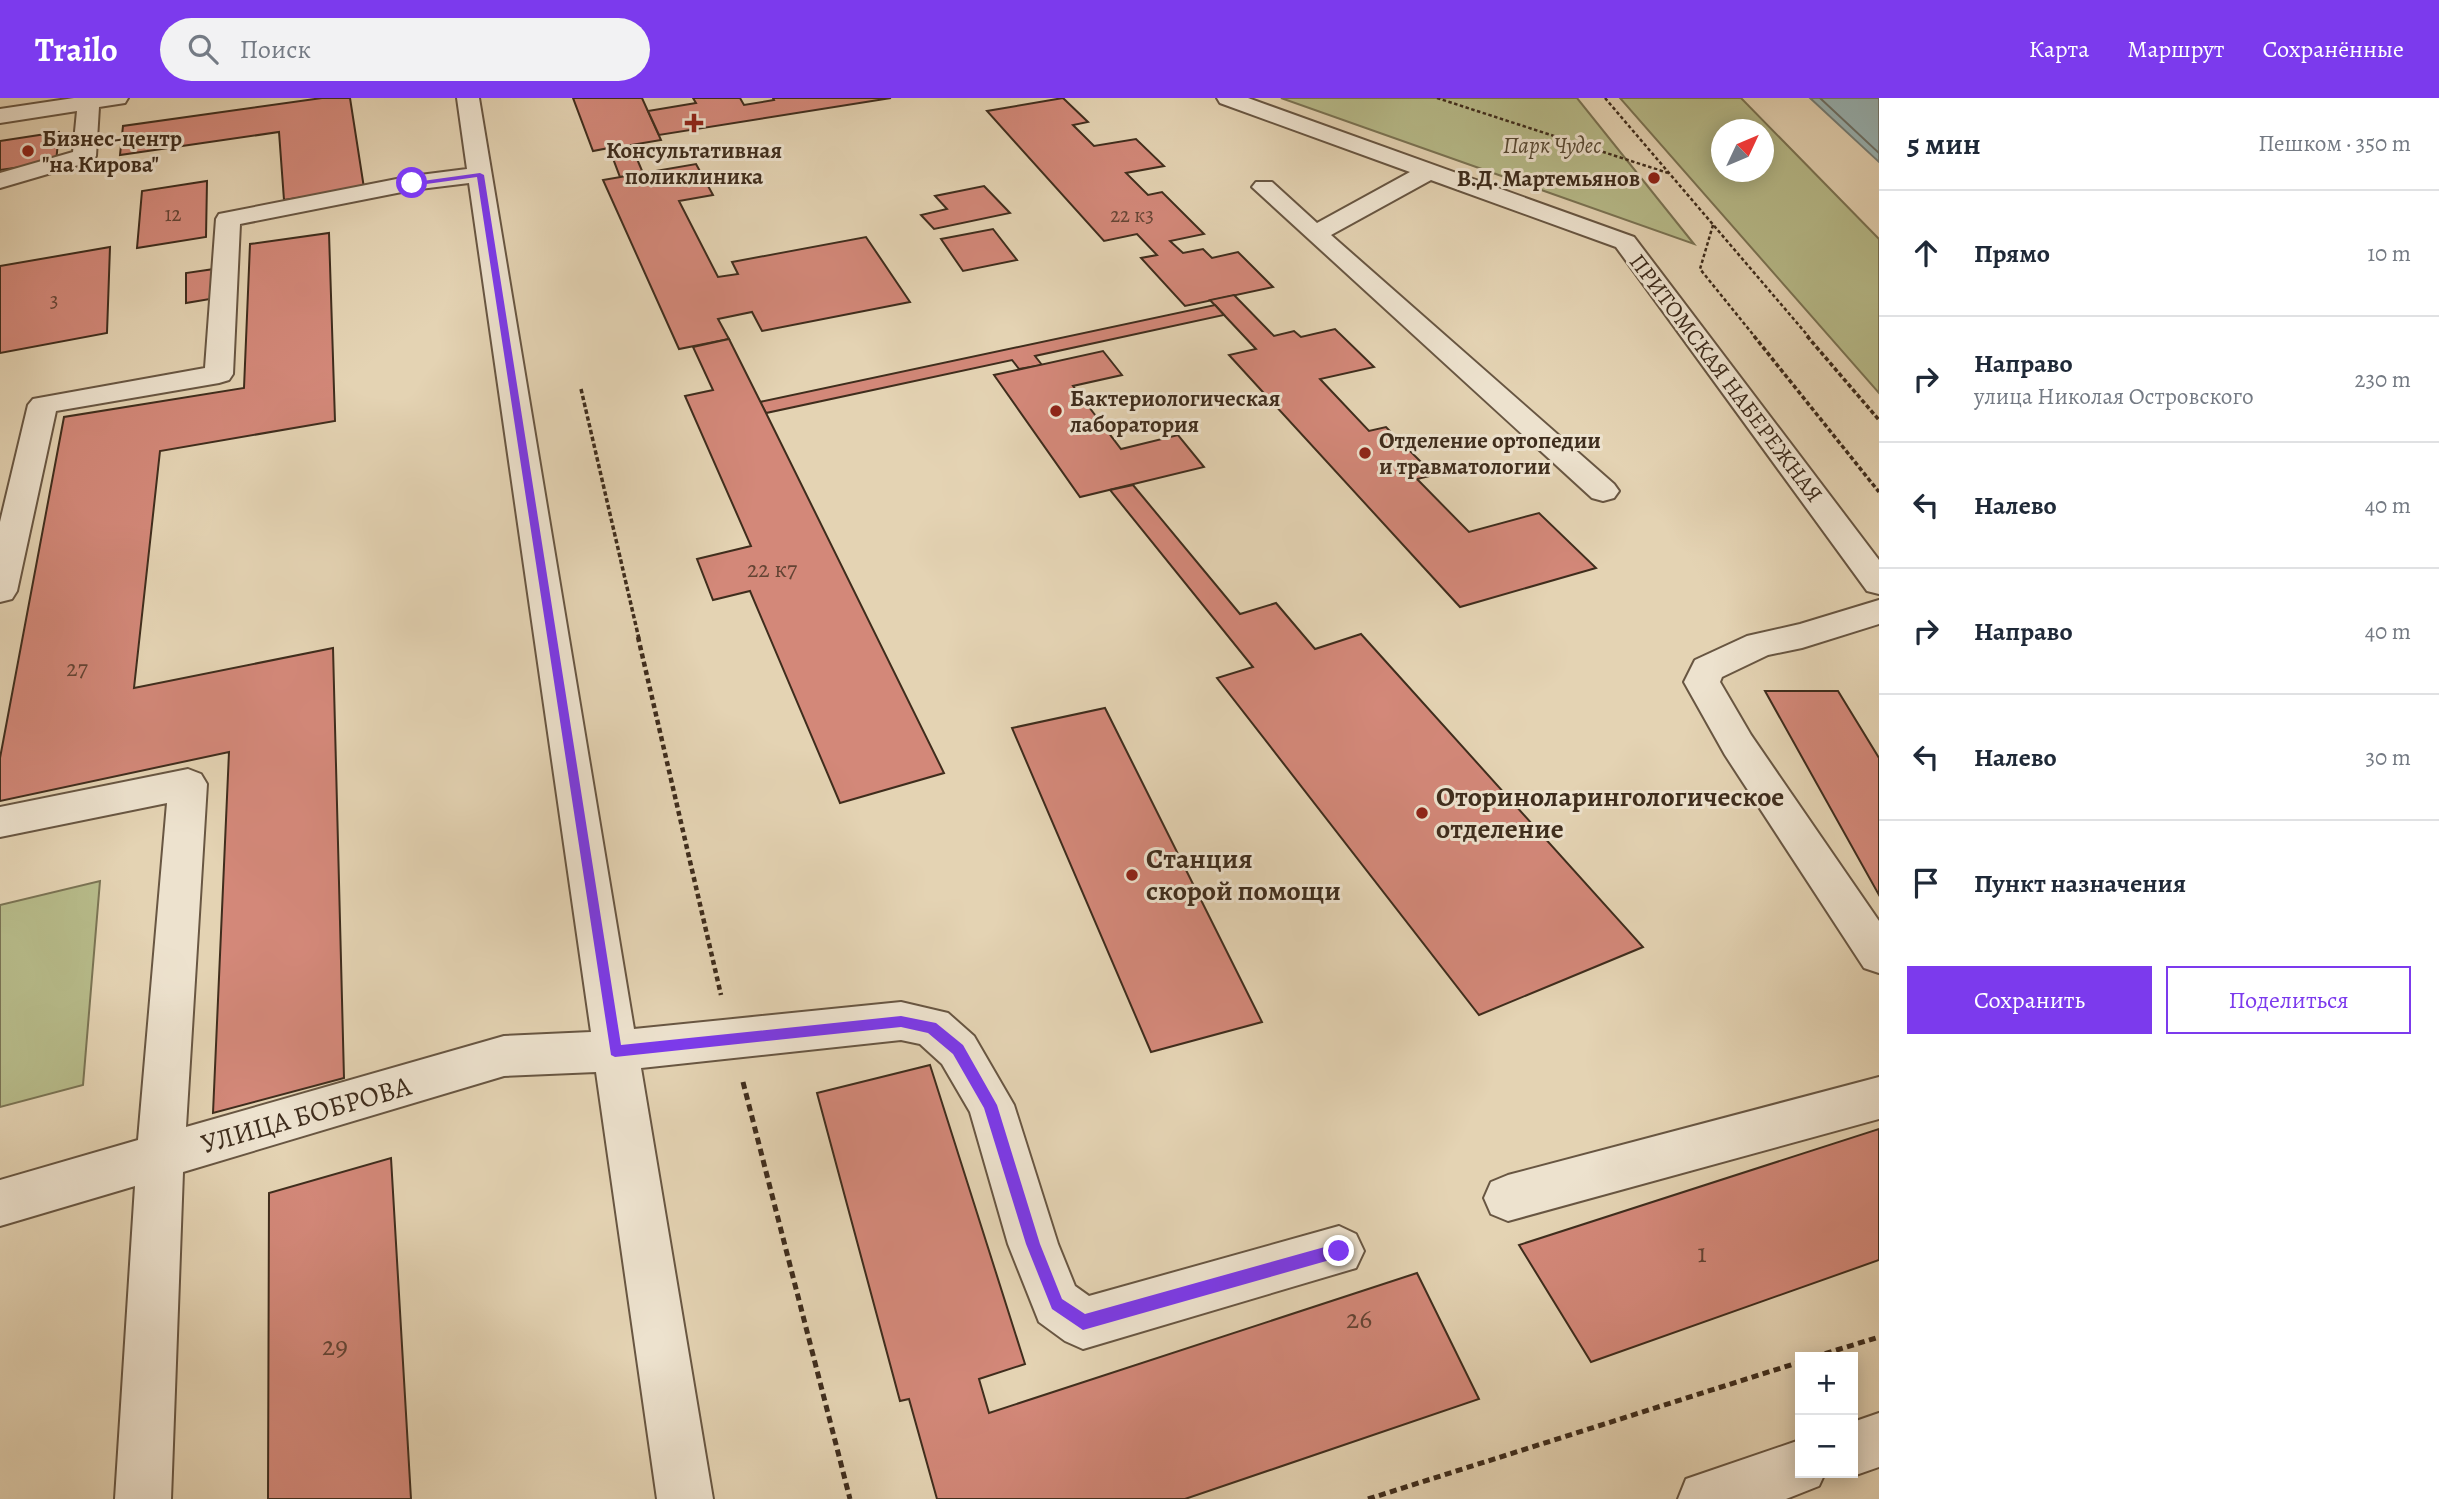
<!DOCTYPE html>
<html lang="ru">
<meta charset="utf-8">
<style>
body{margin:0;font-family:Alegreya,serif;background:#f2f2f3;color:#1f2937}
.controls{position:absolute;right:21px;bottom:21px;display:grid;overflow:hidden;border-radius:0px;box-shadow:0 4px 18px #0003}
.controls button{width:63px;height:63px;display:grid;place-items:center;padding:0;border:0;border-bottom:2px solid #e0e1e3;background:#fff;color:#1f2937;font:35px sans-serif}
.compass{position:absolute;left:1711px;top:21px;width:63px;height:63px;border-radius:50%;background:#fff;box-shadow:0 4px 18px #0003;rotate:46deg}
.stop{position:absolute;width:21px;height:21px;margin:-16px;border:5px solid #7c3aed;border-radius:50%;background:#fff}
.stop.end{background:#7c3aed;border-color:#fff;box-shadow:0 2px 7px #0008}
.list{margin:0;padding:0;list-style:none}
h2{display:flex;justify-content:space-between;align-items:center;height:91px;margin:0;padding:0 28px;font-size:30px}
h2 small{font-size:23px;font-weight:400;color:#747a83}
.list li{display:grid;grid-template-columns:46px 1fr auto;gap:21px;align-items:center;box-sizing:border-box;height:126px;padding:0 28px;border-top:2px solid #e0e1e3}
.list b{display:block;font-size:26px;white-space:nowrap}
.list p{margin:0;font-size:23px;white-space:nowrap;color:#747a83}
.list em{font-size:23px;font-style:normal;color:#747a83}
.actions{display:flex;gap:14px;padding:21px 28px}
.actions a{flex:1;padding:16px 0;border:2px solid #7c3aed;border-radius:0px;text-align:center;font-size:24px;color:#7c3aed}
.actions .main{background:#7c3aed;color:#fff}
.icon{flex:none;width:38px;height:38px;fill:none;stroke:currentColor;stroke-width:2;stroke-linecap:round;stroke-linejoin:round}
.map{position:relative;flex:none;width:1879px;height:1401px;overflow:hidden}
header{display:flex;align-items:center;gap:42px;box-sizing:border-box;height:98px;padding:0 35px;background:#7c3aed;color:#fff}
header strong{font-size:33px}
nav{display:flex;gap:38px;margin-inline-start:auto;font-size:24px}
.search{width:490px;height:63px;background:#f2f2f3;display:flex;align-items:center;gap:18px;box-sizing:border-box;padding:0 24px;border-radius:38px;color:#747a83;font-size:26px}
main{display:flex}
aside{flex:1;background:#fff}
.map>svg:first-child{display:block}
.green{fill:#b7bb8a;stroke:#7b7454;stroke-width:2;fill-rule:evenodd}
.water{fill:#99b6b7;stroke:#757f79;stroke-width:2}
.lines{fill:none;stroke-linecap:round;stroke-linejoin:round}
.shore{stroke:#6c726a;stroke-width:2}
.building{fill:#d38879;stroke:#3f2d1d;stroke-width:2}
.minor-casing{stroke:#685642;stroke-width:4}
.path-far3{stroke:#3f2d1d;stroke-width:2.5;stroke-dasharray:3.5 2.5;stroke-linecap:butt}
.path-far2{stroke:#3f2d1d;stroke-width:3.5;stroke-dasharray:4.5 2.5;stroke-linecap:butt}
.path-far1{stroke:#3f2d1d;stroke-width:4.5;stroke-dasharray:5 3.5;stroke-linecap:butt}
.path{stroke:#3f2d1d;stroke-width:5;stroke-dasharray:7 4.5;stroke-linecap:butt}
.minor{fill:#ede2ce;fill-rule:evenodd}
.route{fill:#7c3aed}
.poi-dot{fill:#8f2418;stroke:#ede2ce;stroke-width:2.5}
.labels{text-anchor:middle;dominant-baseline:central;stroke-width:6;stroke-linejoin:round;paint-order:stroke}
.far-number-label{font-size:21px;fill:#644434}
.far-poi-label{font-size:23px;font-weight:bold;fill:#3f2d1d;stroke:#ede2ce;text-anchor:start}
.far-park-label{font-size:23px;font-style:italic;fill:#574933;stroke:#ede2ce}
.far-street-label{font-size:23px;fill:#3f2d1d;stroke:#ede2ce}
.number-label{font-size:24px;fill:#644434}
.poi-label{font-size:28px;font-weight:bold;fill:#3f2d1d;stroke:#ede2ce;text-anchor:start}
.street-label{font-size:28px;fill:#3f2d1d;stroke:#ede2ce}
.near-number-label{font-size:28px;fill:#644434}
</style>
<header>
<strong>Trailo</strong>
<div class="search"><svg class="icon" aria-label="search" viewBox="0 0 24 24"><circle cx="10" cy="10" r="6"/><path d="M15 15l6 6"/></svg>Поиск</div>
<nav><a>Карта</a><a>Маршрут</a><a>Сохранённые</a></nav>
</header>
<main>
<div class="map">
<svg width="1879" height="1401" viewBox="0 0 1879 1401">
<rect width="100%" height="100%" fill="#e4d3b3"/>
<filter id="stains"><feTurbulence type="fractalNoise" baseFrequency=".00286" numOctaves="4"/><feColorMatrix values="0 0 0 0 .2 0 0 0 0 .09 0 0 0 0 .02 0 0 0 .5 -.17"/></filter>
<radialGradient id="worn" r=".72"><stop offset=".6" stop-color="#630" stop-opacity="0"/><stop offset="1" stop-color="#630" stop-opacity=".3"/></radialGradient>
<g class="green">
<path d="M1281,0H1577L1694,146Z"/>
<path d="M1620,0H1741L1879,141V295ZM1722,32H1764V74H1722Z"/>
<path d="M100,783L83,987L0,1009V807Z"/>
</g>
<path class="water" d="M1810,0H1879V64Z"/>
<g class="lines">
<path class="shore" d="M1820,0L1879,55"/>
</g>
<g class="building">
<path d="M322,0H350L364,90L284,102L279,34L120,57L123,28Z"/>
<path d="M573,0H642L661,42L631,47L643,75L620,79L609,50L593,53Z"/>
<path d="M693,0H740L744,7L774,2L773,0H891L659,37L648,13L696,5Z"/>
<path d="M1063,0L1088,24L1073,27L1094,48L1136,41L1164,68L1126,75L1148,97L1162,94L1204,136L1170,143L1183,155L1203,151L1212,160L1238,154L1273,189L1185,208L1141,160L1157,157L1137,136L1104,143L987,13Z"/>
<path d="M59,34L56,64L0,72V43Z"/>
<path d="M696,66L713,97L679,103L718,179L738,176L732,164L866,139L910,204L762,233L752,214L718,221L729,241L679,251L603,82Z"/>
<path d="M207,83L206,139L137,150L142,93Z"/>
<path d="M984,88L1010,115L934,131L921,117L947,111L935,98Z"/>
<path d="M993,131L1017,162L963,173L941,141Z"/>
<path d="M329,135L335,323L160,353L134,590L333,550L344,980L213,1015L229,654L0,703V660L64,319L244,290L250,146Z"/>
<path d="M110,149L107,235L0,255V168Z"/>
<path d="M221,170L222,199L186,205V175Z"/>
<path d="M1234,197L1274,238L1294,233L1301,239L1335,231L1374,269L1320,281L1369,333L1386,329L1434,377L1417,381L1469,434L1539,415L1596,470L1460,509L1229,257L1256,251L1210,202Z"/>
<path d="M1215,207L1224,217L1035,258L1042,267L1019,271L1012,262L766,315L760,304Z"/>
<path d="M729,241L766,315L944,675L840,705L750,493L713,502L697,461L751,448L685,298L713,292L693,249Z"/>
<path d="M1103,253L1122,277L1073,288L1121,351L1178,337L1204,369L1080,399L994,277Z"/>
<path d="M1133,387L1240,516L1276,505L1315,551L1361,536L1643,849L1479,917L1217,580L1253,569L1110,392Z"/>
<path d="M1765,593H1838L1879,660V797Z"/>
<path d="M1105,610L1262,924L1151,954L1012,630Z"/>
<path d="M930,967L1025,1266L979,1281L989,1315L1417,1175L1479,1301L1185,1401H937L909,1301L900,1303L817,995Z"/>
<path d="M1879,1031V1162L1591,1264L1519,1147Z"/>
<path d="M391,1060L411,1401H268L269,1095Z"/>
</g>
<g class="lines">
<g class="minor-casing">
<g id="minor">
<path d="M74,0H128L125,5L99,9L96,58L92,63L0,90V75L73,54L77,13L0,25V11Z"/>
<path d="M457,0H479L634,931L901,904L948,915L974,938L1014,1007L1058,1146L1075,1188L1089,1198L1339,1128L1356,1136L1364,1153L1356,1170L1083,1251L1065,1243L1039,1224L1008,1146L970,1014L942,966L920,946L901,942L641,970L713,1401H657L596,974L504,978L183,1074L171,1401H115L135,1088L0,1128V1082L138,1042L167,705L0,739V709L188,671L201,676L207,686L186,1029L504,938L591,934L469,85L412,92L240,126L233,276L229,282L219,285L56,313L17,493L12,501L0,504V424L28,307L33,301L205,270L216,121L219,116L412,78L467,71Z"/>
<path d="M1217,0H1248L1634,139L1879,462V496L1867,493L1616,149L1431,82L1331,137L1614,386L1619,393L1614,400L1603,403L1592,400L1252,89L1256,84H1272L1317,125L1410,74L1220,5Z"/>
<path d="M1879,502V526L1802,550L1768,557L1722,579L1720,584L1751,637L1879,823V875L1864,870L1725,657L1684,584L1695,562L1747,538L1800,526Z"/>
<path d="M1879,979V1021L1508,1123L1491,1116L1484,1100L1491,1084L1508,1077Z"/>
<path d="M1879,1315V1369L1853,1378L1845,1375H1853V1324Z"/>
<path d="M1800,1342V1375H1825L1819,1388L1786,1401H1678L1686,1381Z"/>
</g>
</g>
<g class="path-far3">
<path d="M1437,0L1668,75"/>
<path d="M1605,0L1809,239"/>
<path d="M1713,127L1700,171L1755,239"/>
</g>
<g class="path-far2">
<path d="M1754,238L1879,394"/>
<path d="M1807,238L1879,322"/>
<path d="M581,291L639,541"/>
</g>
<path class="path-far1" d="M638,539L721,897"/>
<g class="path">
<path d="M743,984L850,1401"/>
<path d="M1814,1259L1879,1239"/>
<path d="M1368,1401L1800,1264"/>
</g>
<use href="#minor" class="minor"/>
</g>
<path class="route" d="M480,75L484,77L621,947L901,918L936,925L963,947L997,1007L1040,1146L1062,1201L1085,1216L1339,1145L1344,1147L1346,1153L1344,1158L1083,1232L1052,1211L1026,1146L984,1010L953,956L928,935L901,929L615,959L611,957L477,79L412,88L408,85Z"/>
<g class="poi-dot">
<path d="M690.5 14.5h7v7h7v7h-7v7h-7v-7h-7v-7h7z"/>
<circle cx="28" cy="53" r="7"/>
<circle cx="1654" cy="80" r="7"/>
<circle cx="1056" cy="313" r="7"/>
<circle cx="1365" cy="355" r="7"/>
<circle cx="1422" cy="715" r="7"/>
<circle cx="1132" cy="777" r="7"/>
</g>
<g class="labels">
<g class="far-number-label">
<text x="173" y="116">12</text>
<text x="1132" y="117">22 к3</text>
<text x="54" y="202">3</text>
</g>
<g class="far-poi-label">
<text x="42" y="40">Бизнес-центр<tspan x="42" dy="26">"на Кирова"</tspan></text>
<text x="694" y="52" text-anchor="middle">Консультативная<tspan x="694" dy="26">поликлиника</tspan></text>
<text x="1640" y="80" text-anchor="end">В.Д. Мартемьянов</text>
<text x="1070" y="300">Бактериологическая<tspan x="1070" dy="26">лаборатория</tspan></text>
<text x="1379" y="342">Отделение ортопедии<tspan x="1379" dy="26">и травматологии</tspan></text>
</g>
<g class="far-park-label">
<text x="1552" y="47">Парк Чудес</text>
</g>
<g class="far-street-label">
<text transform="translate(1726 280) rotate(53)">ПРИТОМСКАЯ НАБЕРЕЖНАЯ</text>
</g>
<g class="number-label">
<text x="772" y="471">22 к7</text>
<text x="77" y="570">27</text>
</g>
<g class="poi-label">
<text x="1436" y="699">Оториноларингологическое<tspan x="1436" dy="32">отделение</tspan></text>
<text x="1146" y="761">Станция<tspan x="1146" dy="32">скорой помощи</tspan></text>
</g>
<g class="street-label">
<text transform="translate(306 1017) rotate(-16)">УЛИЦА БОБРОВА</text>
</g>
<g class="near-number-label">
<text x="1702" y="1155">1</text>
<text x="1359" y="1221">26</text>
<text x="335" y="1248">29</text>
</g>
</g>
<rect width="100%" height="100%" filter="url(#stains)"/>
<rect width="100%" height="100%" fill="url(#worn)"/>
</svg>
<div class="controls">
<button>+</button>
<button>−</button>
</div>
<svg class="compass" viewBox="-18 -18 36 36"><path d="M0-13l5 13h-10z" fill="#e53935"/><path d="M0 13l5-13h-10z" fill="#747a83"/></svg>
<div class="stop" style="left:412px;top:85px"></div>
<div class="stop end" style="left:1339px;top:1153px"></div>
</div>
<aside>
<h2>5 мин<small>Пешком · 350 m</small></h2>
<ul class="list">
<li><svg class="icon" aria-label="ahead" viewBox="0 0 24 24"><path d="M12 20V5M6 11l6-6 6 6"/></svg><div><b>Прямо</b></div><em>10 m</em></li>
<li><svg class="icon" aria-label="right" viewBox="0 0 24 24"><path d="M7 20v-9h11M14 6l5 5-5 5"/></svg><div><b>Направо</b><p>улица Николая Островского</p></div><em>230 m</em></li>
<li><svg class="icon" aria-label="left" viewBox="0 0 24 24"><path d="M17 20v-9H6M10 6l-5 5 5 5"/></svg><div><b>Налево</b></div><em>40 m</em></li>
<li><svg class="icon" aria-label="right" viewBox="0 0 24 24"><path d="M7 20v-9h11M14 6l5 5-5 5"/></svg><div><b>Направо</b></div><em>40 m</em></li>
<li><svg class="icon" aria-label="left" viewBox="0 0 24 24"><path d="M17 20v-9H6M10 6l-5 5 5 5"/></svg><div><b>Налево</b></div><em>30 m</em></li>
<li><svg class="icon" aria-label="arrive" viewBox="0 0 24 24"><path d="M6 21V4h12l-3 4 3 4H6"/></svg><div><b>Пункт назначения</b></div></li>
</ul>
<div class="actions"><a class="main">Сохранить</a><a>Поделиться</a></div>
</aside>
</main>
